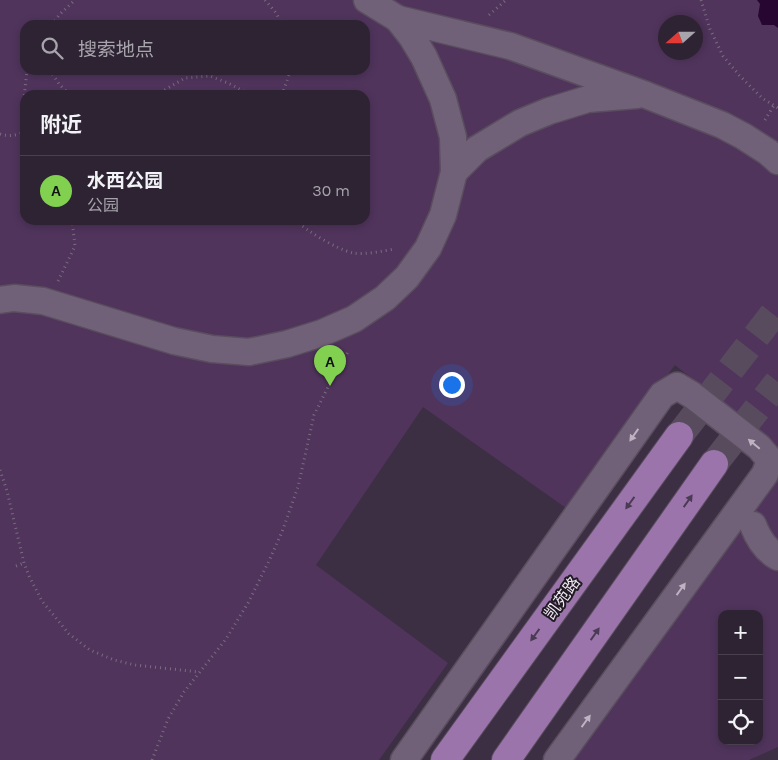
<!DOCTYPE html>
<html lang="zh">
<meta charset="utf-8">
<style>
body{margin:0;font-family:Karla,"Noto Sans SC",sans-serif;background:#362b3a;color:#f1f3f6}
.controls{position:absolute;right:15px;bottom:15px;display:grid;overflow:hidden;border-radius:10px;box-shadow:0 2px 8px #0003}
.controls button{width:45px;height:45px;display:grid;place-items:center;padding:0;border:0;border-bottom:1px solid #49404d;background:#2e2332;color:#f1f3f6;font:25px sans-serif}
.compass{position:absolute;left:658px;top:15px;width:45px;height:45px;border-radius:50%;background:#2e2332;box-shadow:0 2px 8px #0003;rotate:249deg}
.you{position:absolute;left:451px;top:384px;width:18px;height:18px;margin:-12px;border:4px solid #fff;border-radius:50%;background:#1a73e8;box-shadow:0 0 0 8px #1a73e833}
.badge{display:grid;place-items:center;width:32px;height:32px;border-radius:50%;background:#81d050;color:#111;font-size:16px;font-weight:700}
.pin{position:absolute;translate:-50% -41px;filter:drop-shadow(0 1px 2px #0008)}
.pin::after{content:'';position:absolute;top:26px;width:18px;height:15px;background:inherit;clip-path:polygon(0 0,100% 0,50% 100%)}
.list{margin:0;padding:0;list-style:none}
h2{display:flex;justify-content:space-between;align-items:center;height:65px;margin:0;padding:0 20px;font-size:21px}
h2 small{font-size:16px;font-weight:400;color:#a7a4ac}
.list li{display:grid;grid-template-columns:32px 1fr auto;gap:15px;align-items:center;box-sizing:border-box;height:70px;padding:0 20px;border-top:1px solid #49404d}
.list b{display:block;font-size:19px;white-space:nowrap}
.list p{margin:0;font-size:16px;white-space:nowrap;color:#a7a4ac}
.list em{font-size:16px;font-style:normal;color:#a7a4ac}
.icon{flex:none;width:28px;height:28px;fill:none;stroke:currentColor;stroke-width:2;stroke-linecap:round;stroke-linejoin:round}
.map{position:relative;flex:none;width:778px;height:760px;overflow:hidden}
.search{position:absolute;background:#2e2332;box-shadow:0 2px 8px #0003;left:20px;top:20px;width:350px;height:55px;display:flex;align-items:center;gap:12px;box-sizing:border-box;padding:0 18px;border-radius:15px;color:#a7a4ac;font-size:19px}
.panel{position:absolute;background:#2e2332;box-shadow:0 2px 8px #0003;left:20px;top:90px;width:350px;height:135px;border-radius:15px}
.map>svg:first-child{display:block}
.green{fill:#50345c;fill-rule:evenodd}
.water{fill:#270732}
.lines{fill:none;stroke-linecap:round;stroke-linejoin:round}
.major-tunnel{stroke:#584b5e;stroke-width:28;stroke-dasharray:28 14;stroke-linecap:butt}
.minor-casing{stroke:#594d5e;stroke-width:29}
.major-casing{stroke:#594d5e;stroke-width:30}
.path{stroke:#796d7f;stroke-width:3;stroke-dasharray:1 4;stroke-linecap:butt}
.minor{stroke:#716178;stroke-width:26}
.major{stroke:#9c74ac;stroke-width:28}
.oneway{fill:#beb2c3}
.oneway2{fill:#4b3a53}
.labels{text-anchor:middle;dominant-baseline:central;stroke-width:4;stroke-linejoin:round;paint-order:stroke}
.street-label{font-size:16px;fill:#f1e8f5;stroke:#201a23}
</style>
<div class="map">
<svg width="778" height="760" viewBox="0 0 778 760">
<rect width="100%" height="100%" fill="#3d2f43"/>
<g class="green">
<path d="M0,0H778V448L675,365L566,508L423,407L316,565L448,663L379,760H0ZM666,22H696V52H666ZM25,25H365V70H25ZM25,95H365V220H25Z"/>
<path d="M778,476V747L749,760H573ZM722,614H759V741H722Z"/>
</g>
<path class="water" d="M757,0H778V28L774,25H762L758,16L760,4Z"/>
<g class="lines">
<g class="major-tunnel">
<path d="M679,436L778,308"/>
<path d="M714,464L778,382"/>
</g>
<g class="minor-casing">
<g id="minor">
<path d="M367,0L398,19L510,46L646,95L722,125L743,136L768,152L778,161"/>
<path d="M454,172L477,149L520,123L549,111L588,99L637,95"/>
<path d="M0,300L14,298L43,301L174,341L212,349L249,352L287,344L322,333L354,319L385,298L407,277L428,248L443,215L454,172L453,137L443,99L424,57L412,37L398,19"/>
<path d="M753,525C758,538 765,550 778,557"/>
<path d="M404,760L662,395L677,386L692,395L759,447L770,460L765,474L557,760"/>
</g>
</g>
<g class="major-casing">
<g id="major">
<path d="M445,760L679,436"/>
<path d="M506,760L714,464"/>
</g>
</g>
<g class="path">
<path d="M265,0L277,14L281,25"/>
<path d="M701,0L710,29L723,56L739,75L762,98L778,108"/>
<path d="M489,15L506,0"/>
<path d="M52,25L59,15L75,0"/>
<path d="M50,70L59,84L70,95"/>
<path d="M156,95L185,78L210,76L228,83L251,95"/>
<path d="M282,95L289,75V70"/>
<path d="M25,120L24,98L27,70"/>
<path d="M765,120L774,105"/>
<path d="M0,134C9,137 17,135 25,132"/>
<path d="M295,220C307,231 336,249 353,253C365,255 383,251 395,249"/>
<path d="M58,281L75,246L72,220"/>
<path d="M0,470L7,491L24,563L29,576L42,601L69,634L90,650L114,660L135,665L199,672"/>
<path d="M16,566L24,563"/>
<path d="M152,760L168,719L184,692L226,639L248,603L268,563L282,532L298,487L314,415L329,385L349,350"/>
</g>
<use href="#minor" class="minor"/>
<use href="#major" class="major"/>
</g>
<defs><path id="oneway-solid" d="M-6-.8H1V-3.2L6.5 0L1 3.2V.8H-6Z" transform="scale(1.25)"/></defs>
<g class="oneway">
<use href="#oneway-solid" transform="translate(634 435) rotate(125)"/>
<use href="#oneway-solid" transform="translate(754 444) rotate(-140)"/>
<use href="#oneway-solid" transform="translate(681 589) rotate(-54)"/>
<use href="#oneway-solid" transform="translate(586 721) rotate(-54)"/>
</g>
<g class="oneway2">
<use href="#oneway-solid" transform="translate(688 501) rotate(-55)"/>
<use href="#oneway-solid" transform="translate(630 503) rotate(126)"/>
<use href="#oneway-solid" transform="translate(595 634) rotate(-55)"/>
<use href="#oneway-solid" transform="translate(535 635) rotate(126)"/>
</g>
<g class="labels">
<g class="street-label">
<text transform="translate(562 598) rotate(-54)">凯苑路</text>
</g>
</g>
</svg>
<div class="controls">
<button>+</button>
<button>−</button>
<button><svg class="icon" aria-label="locate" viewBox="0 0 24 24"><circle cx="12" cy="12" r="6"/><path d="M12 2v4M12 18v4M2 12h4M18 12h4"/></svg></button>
</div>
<svg class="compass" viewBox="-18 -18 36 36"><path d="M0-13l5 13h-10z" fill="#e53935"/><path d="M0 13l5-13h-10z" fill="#a7a4ac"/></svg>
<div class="you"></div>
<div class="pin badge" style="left:330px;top:386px">A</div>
<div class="search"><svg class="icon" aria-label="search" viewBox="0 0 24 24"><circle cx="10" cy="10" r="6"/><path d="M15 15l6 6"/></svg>搜索地点</div>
<section class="panel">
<h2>附近<small></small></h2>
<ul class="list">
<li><span class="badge">A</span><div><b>水西公园</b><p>公园</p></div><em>30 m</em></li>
</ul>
</section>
</div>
